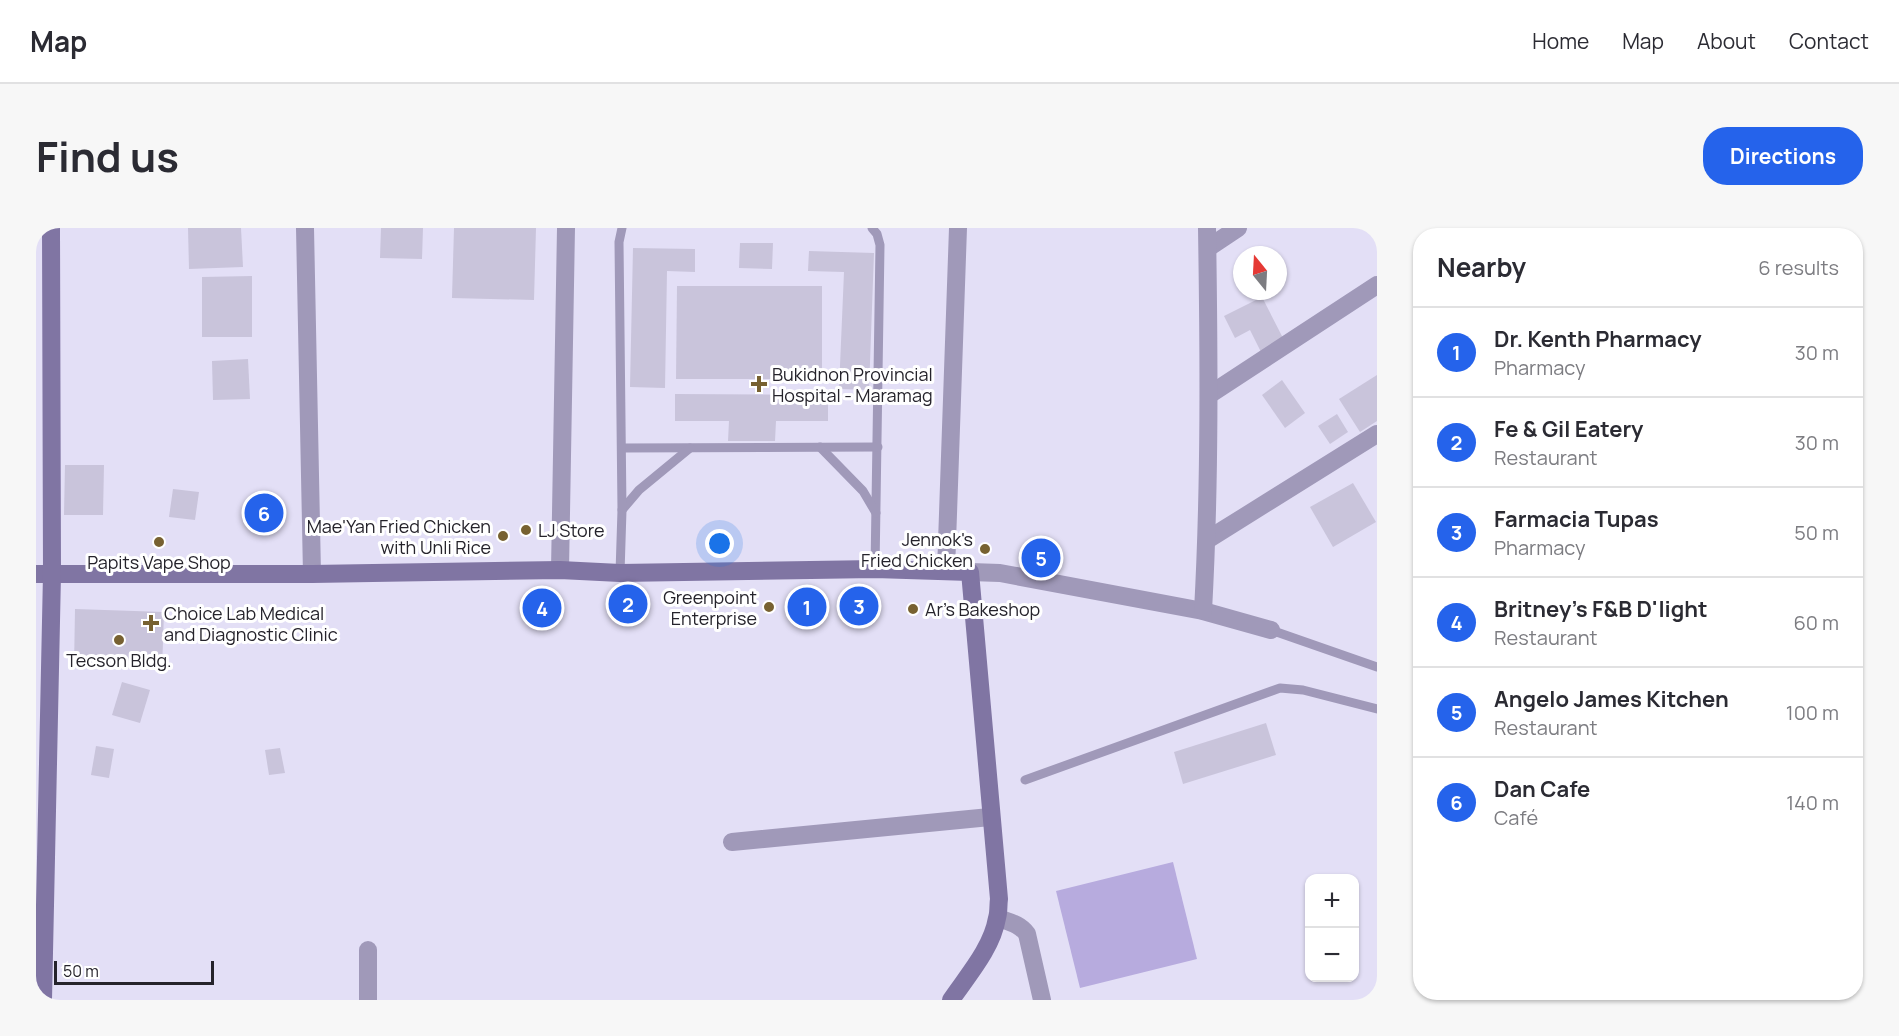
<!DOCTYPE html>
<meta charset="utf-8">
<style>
body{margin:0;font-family:Manrope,sans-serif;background:#f7f7f7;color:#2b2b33}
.controls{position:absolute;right:18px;bottom:18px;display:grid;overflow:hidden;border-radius:12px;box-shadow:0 2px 4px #0004}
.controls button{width:54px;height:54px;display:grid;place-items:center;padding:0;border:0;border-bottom:2px solid #e1e1e2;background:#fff;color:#2b2b33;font:30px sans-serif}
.compass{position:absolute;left:1197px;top:18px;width:54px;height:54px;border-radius:50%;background:#fff;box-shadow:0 2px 4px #0004;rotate:342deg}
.scale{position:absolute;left:18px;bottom:15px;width:160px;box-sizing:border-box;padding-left:6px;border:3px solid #25232b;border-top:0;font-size:16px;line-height:21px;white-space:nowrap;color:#25232b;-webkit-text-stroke:4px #fff;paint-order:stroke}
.you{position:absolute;left:684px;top:316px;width:21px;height:21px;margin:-15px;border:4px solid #fff;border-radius:50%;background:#1a73e8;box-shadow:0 0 0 9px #1a73e833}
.badge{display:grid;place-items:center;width:39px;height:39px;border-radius:50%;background:#2563eb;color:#fff;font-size:20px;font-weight:700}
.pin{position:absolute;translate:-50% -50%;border:3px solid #fff;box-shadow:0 2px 6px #0006}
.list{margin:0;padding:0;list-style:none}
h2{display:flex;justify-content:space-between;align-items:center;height:78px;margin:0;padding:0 24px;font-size:26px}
h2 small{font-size:20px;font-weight:400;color:#7c7c81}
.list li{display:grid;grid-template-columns:39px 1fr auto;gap:18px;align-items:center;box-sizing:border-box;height:90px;padding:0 24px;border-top:2px solid #e1e1e2}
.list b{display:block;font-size:22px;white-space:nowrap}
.list p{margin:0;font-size:20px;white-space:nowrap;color:#7c7c81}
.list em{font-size:20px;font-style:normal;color:#7c7c81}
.map{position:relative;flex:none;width:1341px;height:772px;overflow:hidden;border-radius:24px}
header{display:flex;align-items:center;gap:36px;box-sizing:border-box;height:84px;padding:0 30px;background:#fff;border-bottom:2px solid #e1e1e2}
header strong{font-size:28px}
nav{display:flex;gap:33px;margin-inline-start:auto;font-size:21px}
.intro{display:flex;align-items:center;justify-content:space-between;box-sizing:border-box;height:144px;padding:0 36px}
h1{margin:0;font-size:42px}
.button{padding:15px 27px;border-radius:24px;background:#2563eb;color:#fff;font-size:21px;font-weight:700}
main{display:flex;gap:36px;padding:0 36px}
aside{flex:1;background:#fff;border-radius:24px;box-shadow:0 2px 4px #0004}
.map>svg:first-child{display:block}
.green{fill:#b7abde}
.building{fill:#c9c4db}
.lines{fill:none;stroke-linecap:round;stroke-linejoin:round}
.lane{stroke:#a099b9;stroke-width:9}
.street{stroke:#a099b9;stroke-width:18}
.secondary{stroke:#8075a3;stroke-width:18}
.poi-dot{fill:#776131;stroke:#fff;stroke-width:2}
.labels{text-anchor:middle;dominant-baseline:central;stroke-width:6;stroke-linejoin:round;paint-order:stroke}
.poi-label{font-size:18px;fill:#25232b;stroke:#fff;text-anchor:start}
</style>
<header>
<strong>Map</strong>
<nav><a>Home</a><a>Map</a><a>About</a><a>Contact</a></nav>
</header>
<div class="intro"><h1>Find us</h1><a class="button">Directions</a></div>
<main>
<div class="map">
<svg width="1341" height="772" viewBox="0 0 1341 772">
<rect width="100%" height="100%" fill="#e3dff6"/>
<path class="green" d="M1137,634L1161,731L1044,760L1020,663Z"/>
<g class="building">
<path d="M152,0H205L207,39L153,41Z"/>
<path d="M345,0H387L386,31L344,30Z"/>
<path d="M418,0H500L498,72L416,70Z"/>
<path d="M704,15H737L736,41L703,40Z"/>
<path d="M597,20L659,21V44L631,43L629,160L594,159Z"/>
<path d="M773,23L838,25L833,162L803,161L808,44L772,43Z"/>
<path d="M216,48V109H166V49Z"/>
<path d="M641,58H786V151H640Z"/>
<path d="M1226,69L1248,112L1225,124L1214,102L1199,110L1188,88Z"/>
<path d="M212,131L214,171L177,172L176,133Z"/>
<path d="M1341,147V193L1324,204L1303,171Z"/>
<path d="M1246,152L1269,185L1249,200L1226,167Z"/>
<path d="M639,166L792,167V193H740L739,213H692L693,193H639Z"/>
<path d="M1301,186L1312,204L1294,216L1282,198Z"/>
<path d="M29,237H68L67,287H28Z"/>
<path d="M1317,255L1340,294L1297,319L1274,279Z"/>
<path d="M137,261L163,264L159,292L133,289Z"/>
<path d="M39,381L128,384L126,442L38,439Z"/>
<path d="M86,454L114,462L104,495L76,487Z"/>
<path d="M1230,495L1240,527L1147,556L1138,524Z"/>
<path d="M60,518L78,521L73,550L55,547Z"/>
<path d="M244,520L249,545L233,547L229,522Z"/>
</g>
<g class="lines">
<g class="lane">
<path d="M836,0L841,6L844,17L839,341"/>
<path d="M784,219L827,263L840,285"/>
<path d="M586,220L842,219"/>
<path d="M586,282L603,262L654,220"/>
<path d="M584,345L586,282L583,14L586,0"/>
<path d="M1235,402L1341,439"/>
<path d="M989,552L1244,460L1267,462L1341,481"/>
</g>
<g class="street">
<path d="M269,0L276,346"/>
<path d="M1172,20L1202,0"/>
<path d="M1173,167L1341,57"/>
<path d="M1171,312L1341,206"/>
<path d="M524,342L530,0"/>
<path d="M910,343L922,0"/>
<path d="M934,344L964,345L1167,383L1235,402"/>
<path d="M1167,383C1174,256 1173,128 1171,0"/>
<path d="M696,614L954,589"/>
<path d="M962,690C973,694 984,696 991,706L1006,772"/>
<path d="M332,722V772"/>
</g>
<g class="secondary">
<path d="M0,346H276L524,342L584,345L839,341L934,344L963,671C962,677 963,684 961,690C956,720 932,747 915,772"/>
<path d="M7,772L16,346L15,0"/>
</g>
</g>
<g class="poi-dot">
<path d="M720 147h6v6h6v6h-6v6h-6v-6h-6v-6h6z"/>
<circle cx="490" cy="302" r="6"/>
<circle cx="467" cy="308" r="6"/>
<circle cx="123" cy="314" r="6"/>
<circle cx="949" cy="321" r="6"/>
<circle cx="733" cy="379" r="6"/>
<circle cx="877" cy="381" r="6"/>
<path d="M112 386h6v6h6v6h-6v6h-6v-6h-6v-6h6z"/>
<circle cx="83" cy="412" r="6"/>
</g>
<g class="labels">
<g class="poi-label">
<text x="736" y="146">Bukidnon Provincial<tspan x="736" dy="21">Hospital - Maramag</tspan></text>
<text x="455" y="298" text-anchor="end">Mae'Yan Fried Chicken<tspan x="455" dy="21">with Unli Rice</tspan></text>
<text x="502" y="302">LJ Store</text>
<text x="937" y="311" text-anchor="end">Jennok's<tspan x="937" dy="21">Fried Chicken</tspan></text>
<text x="123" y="334" text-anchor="middle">Papits Vape Shop</text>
<text x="721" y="369" text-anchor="end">Greenpoint<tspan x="721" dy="21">Enterprise</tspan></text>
<text x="889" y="381">Ar's Bakeshop</text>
<text x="128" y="385">Choice Lab Medical<tspan x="128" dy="21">and Diagnostic Clinic</tspan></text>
<text x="83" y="432" text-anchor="middle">Tecson Bldg.</text>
</g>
</g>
</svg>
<div class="controls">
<button>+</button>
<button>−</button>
</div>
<svg class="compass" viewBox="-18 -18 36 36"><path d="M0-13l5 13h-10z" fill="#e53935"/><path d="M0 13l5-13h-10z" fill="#7c7c81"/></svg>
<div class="scale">50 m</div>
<div class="you"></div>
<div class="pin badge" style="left:771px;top:379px">1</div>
<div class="pin badge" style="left:592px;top:376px">2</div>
<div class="pin badge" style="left:823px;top:378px">3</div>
<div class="pin badge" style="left:506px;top:380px">4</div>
<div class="pin badge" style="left:1005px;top:330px">5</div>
<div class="pin badge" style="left:228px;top:285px">6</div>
</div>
<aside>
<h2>Nearby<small>6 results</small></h2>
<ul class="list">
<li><span class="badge">1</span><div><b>Dr. Kenth Pharmacy</b><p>Pharmacy</p></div><em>30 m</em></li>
<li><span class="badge">2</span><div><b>Fe &amp; Gil Eatery</b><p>Restaurant</p></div><em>30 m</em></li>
<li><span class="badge">3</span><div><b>Farmacia Tupas</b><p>Pharmacy</p></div><em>50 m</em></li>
<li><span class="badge">4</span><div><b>Britney's F&amp;B D'light</b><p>Restaurant</p></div><em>60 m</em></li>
<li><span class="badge">5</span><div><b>Angelo James Kitchen</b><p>Restaurant</p></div><em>100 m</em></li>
<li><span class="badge">6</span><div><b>Dan Cafe</b><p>Café</p></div><em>140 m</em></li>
</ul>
</aside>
</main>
